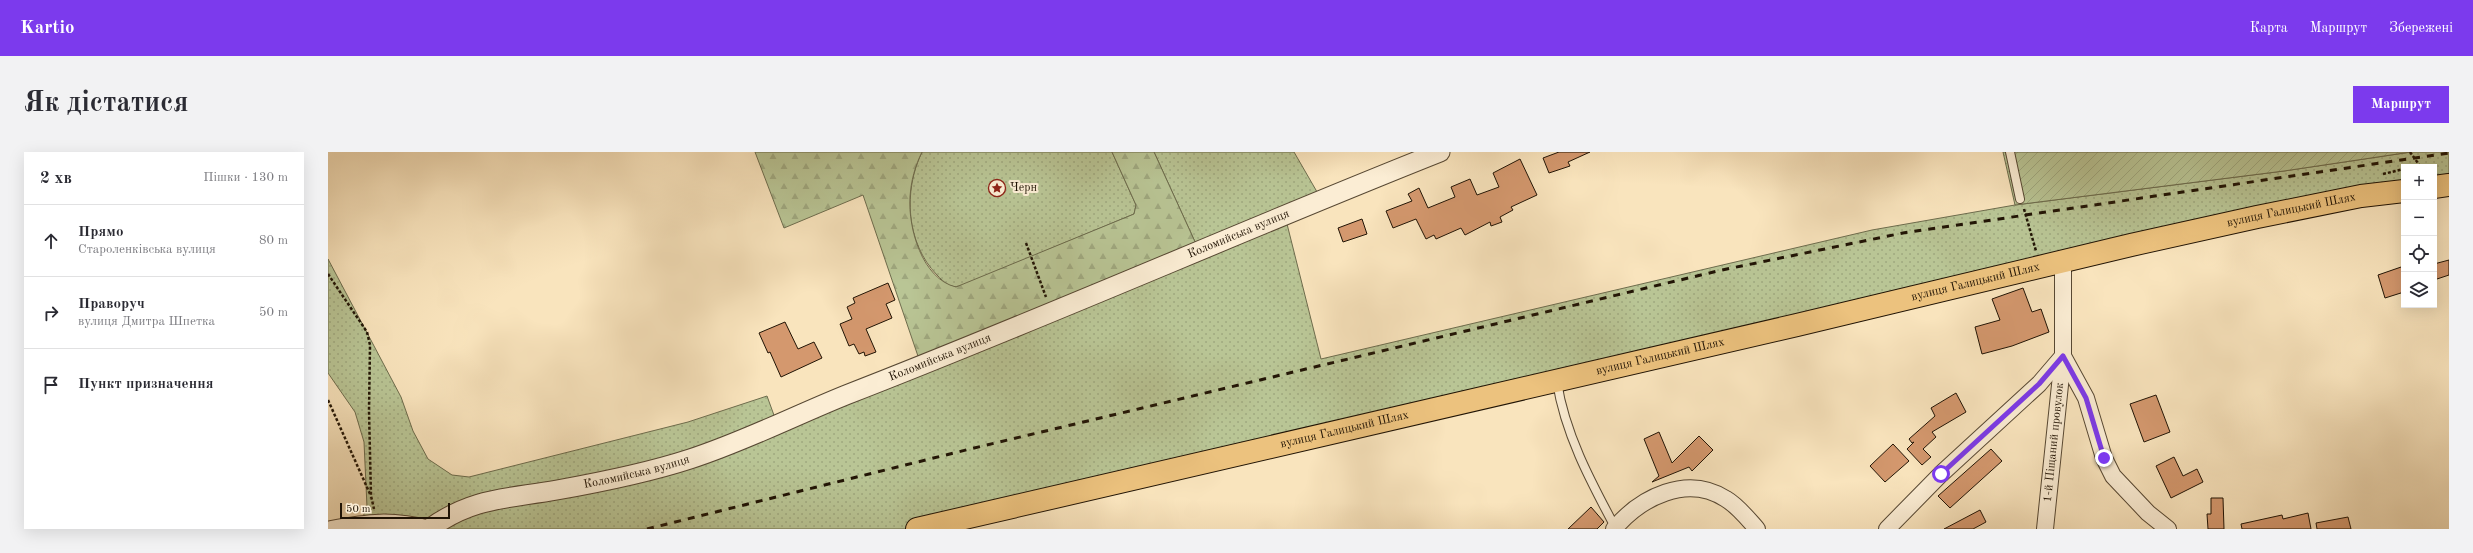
<!DOCTYPE html>
<html lang="uk">
<meta charset="utf-8">
<style>
body{margin:0;font-family:"Old Standard TT",serif;background:#f2f2f3;color:#2b2b33}
.controls{position:absolute;right:12px;top:12px;display:grid;overflow:hidden;border-radius:0px;box-shadow:0 4px 16px #0002}
.controls button{width:36px;height:36px;display:grid;place-items:center;padding:0;border:0;border-bottom:1px solid #e1e1e2;background:#fff;color:#2b2b33;font:20px sans-serif}
.scale{position:absolute;left:12px;bottom:10px;width:110px;box-sizing:border-box;padding-left:4px;border:2px solid #211405;border-top:0;font-size:11px;line-height:14px;white-space:nowrap;color:#211405;-webkit-text-stroke:3px #fbedd4;paint-order:stroke}
.stop{position:absolute;width:12px;height:12px;margin:-9px;border:3px solid #7c3aed;border-radius:50%;background:#fff}
.stop.end{background:#7c3aed;border-color:#fff;box-shadow:0 1px 4px #0008}
.list{margin:0;padding:0;list-style:none}
h2{display:flex;justify-content:space-between;align-items:center;height:52px;margin:0;padding:0 16px;font-size:17px}
h2 small{font-size:13px;font-weight:400;color:#7c7c81}
.list li{display:grid;grid-template-columns:26px 1fr auto;gap:12px;align-items:center;box-sizing:border-box;height:72px;padding:0 16px;border-top:1px solid #e1e1e2}
.list b{display:block;font-size:15px;white-space:nowrap}
.list p{margin:0;font-size:13px;white-space:nowrap;color:#7c7c81}
.list em{font-size:13px;font-style:normal;color:#7c7c81}
.icon{flex:none;width:22px;height:22px;fill:none;stroke:currentColor;stroke-width:2;stroke-linecap:round;stroke-linejoin:round}
.map{position:relative;flex:none;width:2121px;height:377px;overflow:hidden;border-radius:0px}
header{display:flex;align-items:center;gap:24px;box-sizing:border-box;height:56px;padding:0 20px;background:#7c3aed;color:#fff}
header strong{font-size:19px}
nav{display:flex;gap:22px;margin-inline-start:auto;font-size:14px}
.intro{display:flex;align-items:center;justify-content:space-between;box-sizing:border-box;height:96px;padding:0 24px}
h1{margin:0;font-size:28px}
.button{padding:10px 18px;border-radius:0px;background:#7c3aed;color:#fff;font-size:14px;font-weight:700}
main{display:flex;gap:24px;padding:0 24px}
aside{flex:1;background:#fff;border-radius:0px;box-shadow:0 4px 16px #0002}
.map>svg:first-child{display:block}
.grass{fill:url(#grass-dots);stroke:#6d6c4d}
.forest{fill:url(#forest-firs);stroke:#6d6c4d}
.garden{fill:url(#garden-furrows);stroke:#6d6c4d}
.building{fill:#d4986e;stroke:#211405}
.lines{fill:none;stroke-linecap:round;stroke-linejoin:round}
.service-casing{stroke:#574833;stroke-width:10}
.minor-casing{stroke:#574833;stroke-width:18}
.tertiary-casing{stroke:#574833;stroke-width:21}
.trunk-casing{stroke:#211405;stroke-width:24}
.path{stroke:#211405;stroke-width:2.5;stroke-dasharray:3 2;stroke-linecap:butt}
.service{stroke:#fbedd4;stroke-width:8}
.minor{stroke:#fbedd4;stroke-width:16}
.tertiary{stroke:#fbedd4;stroke-width:19}
.trunk{stroke:#ecc27e;stroke-width:22}
.rail{stroke:#211405;stroke-width:3;stroke-dasharray:7 7;stroke-linecap:butt}
.route{stroke:#7c3aed;stroke-width:5}
.labels{text-anchor:middle;dominant-baseline:central;stroke-width:4;stroke-linejoin:round;paint-order:stroke}
.poi-label{font-size:12px;fill:#211405;stroke:#fbedd4;text-anchor:start}
.street-label{font-size:12px;fill:#211405;stroke:#fbedd4}
</style>
<header>
<strong>Kartio</strong>
<nav><a>Карта</a><a>Маршрут</a><a>Збережені</a></nav>
</header>
<div class="intro"><h1>Як дістатися</h1><a class="button">Маршрут</a></div>
<main>
<aside>
<h2>2 хв<small>Пішки · 130 m</small></h2>
<ul class="list">
<li><svg class="icon" aria-label="ahead" viewBox="0 0 24 24"><path d="M12 20V5M6 11l6-6 6 6"/></svg><div><b>Прямо</b><p>Староленківська вулиця</p></div><em>80 m</em></li>
<li><svg class="icon" aria-label="right" viewBox="0 0 24 24"><path d="M7 20v-9h11M14 6l5 5-5 5"/></svg><div><b>Праворуч</b><p>вулиця Дмитра Шпетка</p></div><em>50 m</em></li>
<li><svg class="icon" aria-label="arrive" viewBox="0 0 24 24"><path d="M6 21V4h12l-3 4 3 4H6"/></svg><div><b>Пункт призначення</b></div></li>
</ul>
</aside>
<div class="map">
<svg width="2121" height="377" viewBox="0 0 2121 377">
<defs>
<pattern id="grass-dots" width="8" height="8" patternUnits="userSpaceOnUse"><rect width="8" height="8" fill="#b9c595"/><path d="M2 2h.1M6 6h.1" fill="none" stroke="#9fa87f" stroke-width="1.8" stroke-linecap="round"/></pattern>
<pattern id="forest-firs" width="22" height="20" patternUnits="userSpaceOnUse"><rect width="22" height="20" fill="#b9c595"/><path d="M5 1l3.5 6h-7zM16 11l3.5 6h-7z" fill="#9fa87f"/></pattern>
<pattern id="garden-furrows" width="10" height="10" patternUnits="userSpaceOnUse"><rect width="10" height="10" fill="#b9c595"/><path d="M-1 1l2-2M0 10L10 0M9 11l2-2" fill="none" stroke="#9fa87f"/></pattern>
</defs>
<rect width="100%" height="100%" fill="#f9e4bd"/>
<filter id="stains"><feTurbulence type="fractalNoise" baseFrequency=".005" numOctaves="4"/><feColorMatrix values="0 0 0 0 .2 0 0 0 0 .09 0 0 0 0 .02 0 0 0 .5 -.17"/></filter>
<radialGradient id="worn" r=".72"><stop offset=".6" stop-color="#630" stop-opacity="0"/><stop offset="1" stop-color="#630" stop-opacity=".3"/></radialGradient>
<g class="grass">
<path d="M594,0H784L808,53L806,62L633,134C622,137 616,130 609,123C578,91 575,39 594,0Z"/>
<path d="M826,0H966L996,52L958,68L993,207L1544,78L1687,53L1956,19L2083,0H2121V39L2106,42V15H2076V47L1931,72L618,377H105L34,367L39,355L36,290L27,260L0,221V107L73,245L85,279L100,307L124,323L141,325L360,270L439,244L447,266L868,92Z"/>
</g>
<path class="forest" d="M427,0H594C587,14 583,29 582,45C580,76 594,127 628,135L806,62L808,53L784,0H826L868,92L592,210L535,43L456,76Z"/>
<path class="garden" d="M1675,0H2083L1956,19L1687,53Z"/>
<g class="building">
<path d="M1231,0H1262L1240,10L1242,14L1221,21L1215,6Z"/>
<path d="M1192,7L1209,43L1183,55L1185,58L1172,65L1174,70L1163,74L1162,70L1137,83L1133,76L1108,87L1106,83L1098,87L1088,67L1065,76L1058,59L1084,49L1080,42L1091,36L1100,56L1127,45L1123,35L1142,27L1149,43L1171,35L1165,21Z"/>
<path d="M1034,67L1039,82L1015,90L1010,76Z"/>
<path d="M2121,108V123L2106,128V112Z"/>
<path d="M2076,114V140L2057,146L2050,123Z"/>
<path d="M560,131L567,148L558,152L564,166L538,177L548,200L537,204L536,200L531,202L526,192L521,194L512,172L524,167L519,155L527,151L525,146Z"/>
<path d="M1695,136L1704,160L1713,157L1721,180L1684,194L1654,202L1647,175L1672,168L1664,147Z"/>
<path d="M457,170L470,197L486,190L494,206L453,225L442,200L440,201L431,181Z"/>
<path d="M1628,241L1638,260L1604,280L1608,285L1595,297L1603,305L1594,313L1579,297L1586,290L1584,291L1581,287L1607,264L1603,256Z"/>
<path d="M1828,243L1842,280L1816,290L1802,252Z"/>
<path d="M1331,280L1344,311L1371,284L1385,298L1364,319L1361,315L1324,330L1331,324L1316,287Z"/>
<path d="M1565,292L1581,309L1557,330L1542,314Z"/>
<path d="M1663,297L1674,309L1622,356L1610,344Z"/>
<path d="M1846,305L1855,324L1869,317L1875,330L1843,346L1828,314Z"/>
<path d="M1883,346H1895L1896,377H1880L1879,362H1883Z"/>
<path d="M1263,355L1276,370L1269,377H1240Z"/>
<path d="M1652,358L1658,370L1645,377H1616Z"/>
<path d="M1980,361L1983,377H1914L1913,372L1954,363L1955,367Z"/>
<path d="M2020,365L2023,377H1989L1988,371Z"/>
</g>
<g class="lines">
<g class="service-casing">
<g id="service">
<path d="M1682,0L1692,47"/>
<path d="M1229,230C1237,282 1263,330 1287,375"/>
</g>
</g>
<g class="minor-casing">
<g id="minor">
<path d="M1735,110V204L1758,246L1776,306L1785,324L1820,361L1840,377"/>
<path d="M3,377C40,370 64,367 102,377"/>
<path d="M1286,377C1313,345 1359,322 1398,347C1410,354 1420,367 1429,377"/>
<path d="M1559,377L1613,322L1711,232L1735,204"/>
<path id="s1" d="M1717,377L1735,204"/>
</g>
</g>
<g class="tertiary-casing">
<g id="tertiary">
<path id="s2" d="M101,377C145,345 179,347 229,338C274,330 319,321 362,307C415,290 466,264 518,243C717,166 913,79 1112,0"/>
</g>
</g>
<g class="trunk-casing">
<g id="trunk">
<path d="M2106,35L2121,33"/>
<path id="s3" d="M589,377L1469,173L1803,93L1929,65L2033,44L2076,39"/>
</g>
</g>
<g class="path">
<path d="M2082,0L2092,14L2089,15"/>
<path d="M2055,22L2076,17"/>
<path d="M1696,57L1708,99"/>
<path d="M698,91L718,145"/>
<path d="M0,122L39,180L42,193L41,259L43,344L46,357"/>
<path d="M0,248L42,342"/>
</g>
<use href="#service" class="service"/>
<use href="#minor" class="minor"/>
<use href="#tertiary" class="tertiary"/>
<use href="#trunk" class="trunk"/>
<path class="rail" d="M319,377L642,297L1394,118L1575,81L2121,1"/>
</g>
<g class="lines">
<path class="route" d="M1613,322L1711,232L1735,204L1758,246L1776,306"/>
</g>
<defs>
<g id="sight-ring" transform="scale(0.9)"><circle r="9.5" fill="#fbedd4" stroke="#8f2418" stroke-width="1.5"/><path d="M0-6L1.8-2.2L6-1.7L2.9 1.2L3.7 5.4L0 3.3L-3.7 5.4L-2.9 1.2L-6-1.7L-1.8-2.2Z" fill="#8f2418"/></g>
</defs>
<g fill-rule="evenodd">
<use href="#sight-ring" x="669" y="36"/>
</g>
<g class="labels">
<g class="poi-label">
<text x="682" y="36">Черн</text>
</g>
<g class="street-label">
<text stroke="none"><textPath href="#s3" startOffset="1411">вулиця Галицький Шлях</textPath></text>
<text stroke="none"><textPath href="#s2" startOffset="865">Коломийська вулиця</textPath></text>
<text stroke="none"><textPath href="#s3" startOffset="1087">вулиця Галицький Шлях</textPath></text>
<text stroke="none"><textPath href="#s3" startOffset="763">вулиця Галицький Шлях</textPath></text>
<text stroke="none"><textPath href="#s2" startOffset="542">Коломийська вулиця</textPath></text>
<text stroke="none"><textPath href="#s3" startOffset="439">вулиця Галицький Шлях</textPath></text>
<text stroke="none"><textPath href="#s1" startOffset="87">1-й Піщаний провулок</textPath></text>
<text stroke="none"><textPath href="#s2" startOffset="217">Коломийська вулиця</textPath></text>
</g>
</g>
<rect width="100%" height="100%" filter="url(#stains)"/>
<rect width="100%" height="100%" fill="url(#worn)"/>
</svg>
<div class="controls">
<button>+</button>
<button>−</button>
<button><svg class="icon" aria-label="locate" viewBox="0 0 24 24"><circle cx="12" cy="12" r="6"/><path d="M12 2v4M12 18v4M2 12h4M18 12h4"/></svg></button>
<button><svg class="icon" aria-label="layers" viewBox="0 0 24 24"><path d="M12 4l9 5-9 5-9-5zM3 14l9 5 9-5"/></svg></button>
</div>
<div class="scale">50 m</div>
<div class="stop" style="left:1613px;top:322px"></div>
<div class="stop end" style="left:1776px;top:306px"></div>
</div>
</main>
